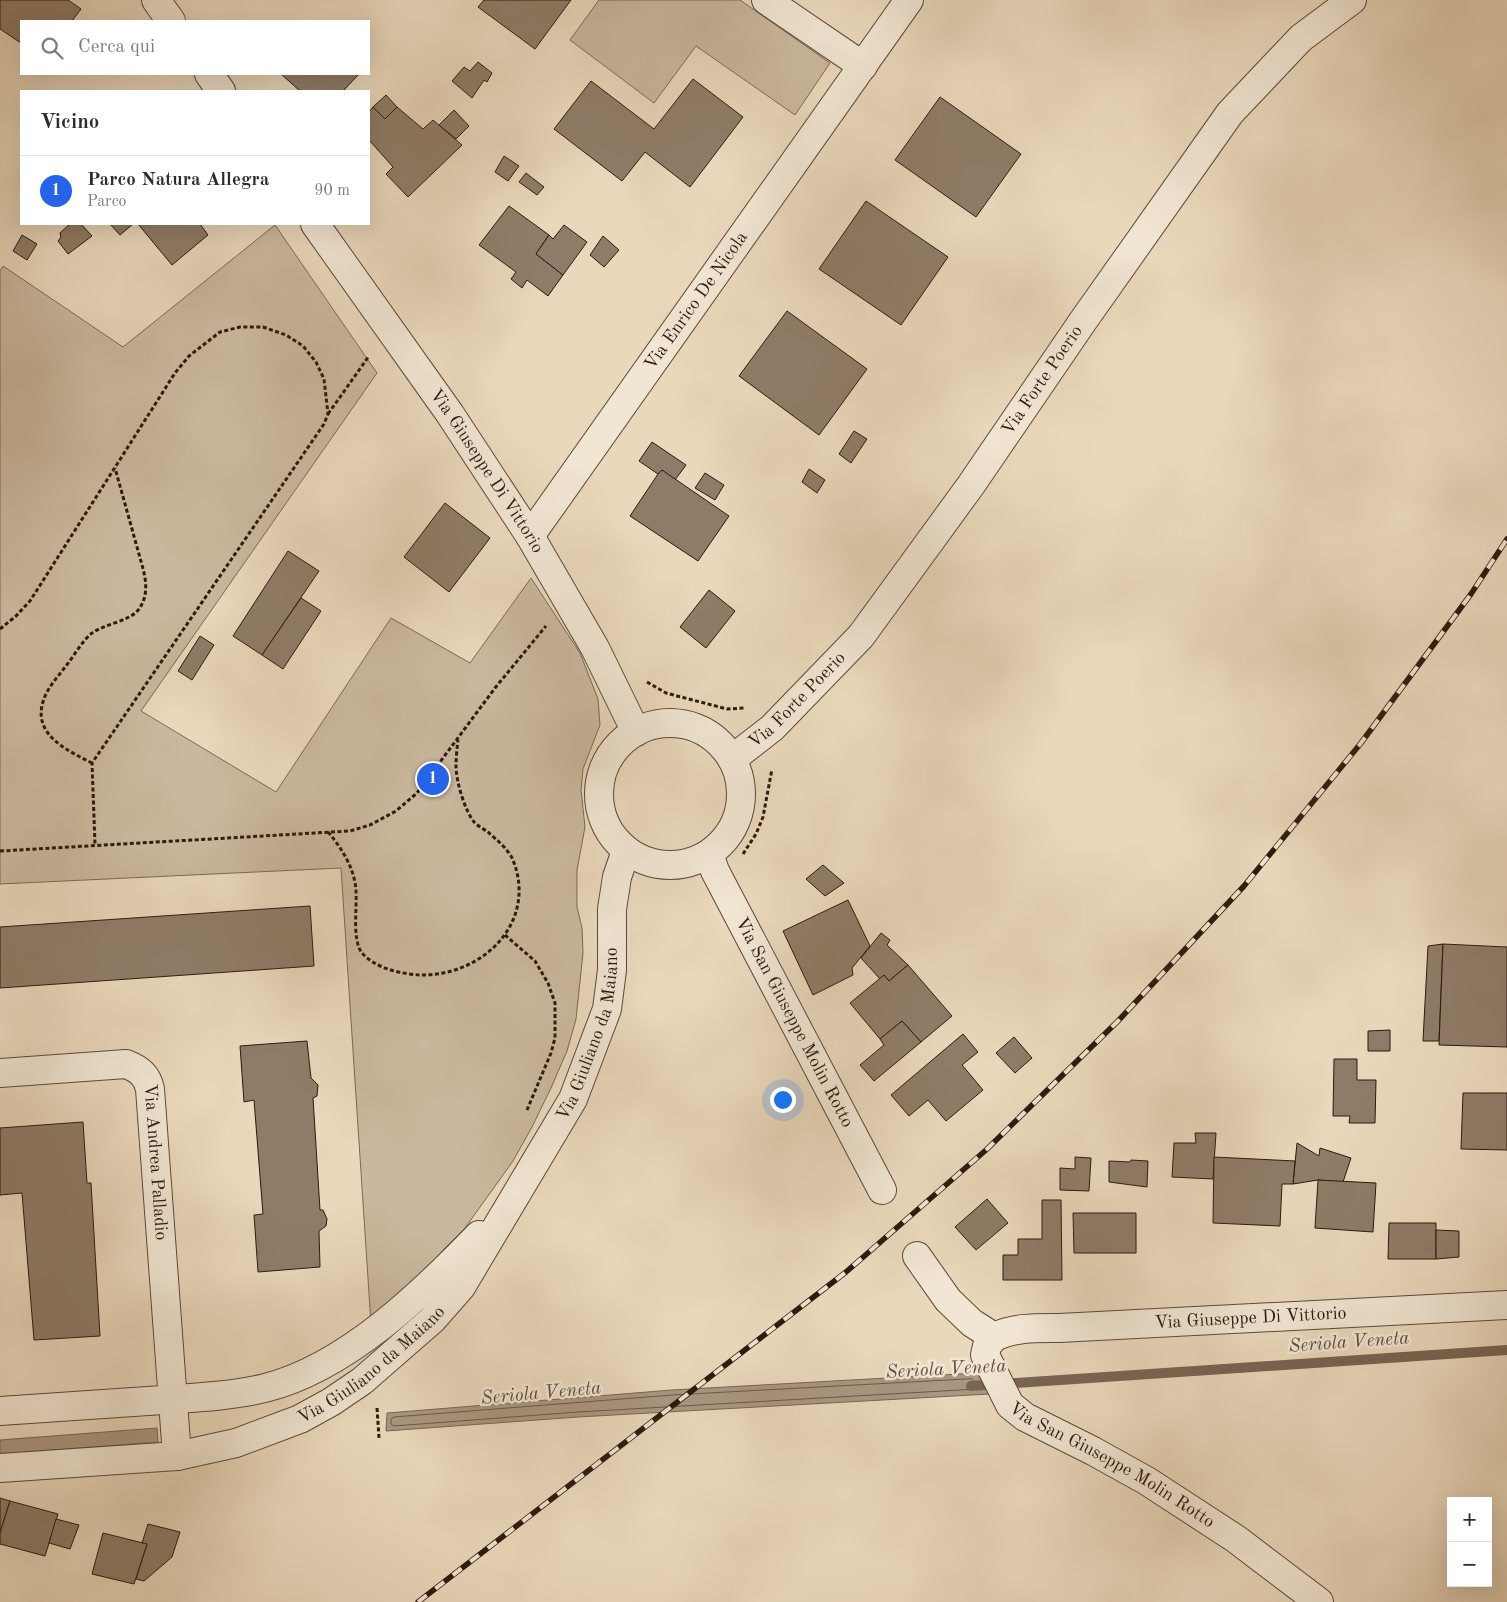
<!DOCTYPE html>
<html lang="it">
<meta charset="utf-8">
<style>
body{margin:0;font-family:"Old Standard TT",serif;background:#f7f7f7;color:#2b2b33}
.controls{position:absolute;right:15px;bottom:15px;display:grid;overflow:hidden;border-radius:0px;box-shadow:0 5px 20px #0002}
.controls button{width:45px;height:45px;display:grid;place-items:center;padding:0;border:0;border-bottom:1px solid #e1e1e2;background:#fff;color:#2b2b33;font:25px sans-serif}
.you{position:absolute;left:782px;top:1099px;width:18px;height:18px;margin:-12px;border:4px solid #fff;border-radius:50%;background:#1a73e8;box-shadow:0 0 0 8px #1a73e833}
.badge{display:grid;place-items:center;width:32px;height:32px;border-radius:50%;background:#2563eb;color:#fff;font-size:16px;font-weight:700}
.pin{position:absolute;translate:-50% -50%;border:2px solid #fff;box-shadow:0 1px 5px #0006}
.list{margin:0;padding:0;list-style:none}
h2{display:flex;justify-content:space-between;align-items:center;height:65px;margin:0;padding:0 20px;font-size:21px}
h2 small{font-size:16px;font-weight:400;color:#7c7c81}
.list li{display:grid;grid-template-columns:32px 1fr auto;gap:15px;align-items:center;box-sizing:border-box;height:70px;padding:0 20px;border-top:1px solid #e1e1e2}
.list b{display:block;font-size:19px;white-space:nowrap}
.list p{margin:0;font-size:16px;white-space:nowrap;color:#7c7c81}
.list em{font-size:16px;font-style:normal;color:#7c7c81}
.icon{flex:none;width:28px;height:28px;fill:none;stroke:currentColor;stroke-width:2;stroke-linecap:round;stroke-linejoin:round}
.map{position:relative;flex:none;width:1507px;height:1602px;overflow:hidden}
.search{position:absolute;background:#fff;box-shadow:0 5px 20px #0002;left:20px;top:20px;width:350px;height:55px;display:flex;align-items:center;gap:12px;box-sizing:border-box;padding:0 18px;border-radius:0px;color:#7c7c81;font-size:19px}
.panel{position:absolute;background:#fff;box-shadow:0 5px 20px #0002;left:20px;top:90px;width:350px;height:135px;border-radius:0px}
.map>svg:first-child{display:block}
.green{fill:#cab89e;stroke:#7c6856}
.water{fill:#aa9781;stroke:#786553}
.lines{fill:none;stroke-linecap:round;stroke-linejoin:round}
.shore{stroke:#6c5848;stroke-width:1}
.stream{stroke:#786553;stroke-width:10}
.building{fill:#8f7c68;stroke:#2d190e}
.minor-casing{stroke:#5c493a;stroke-width:30}
.tertiary-casing{stroke:#5c493a;stroke-width:30}
.path{stroke:#2d190e;stroke-width:3;stroke-dasharray:4 2.5;stroke-linecap:butt}
.minor{stroke:#f1e6d3;stroke-width:28}
.tertiary{stroke:#f1e6d3;stroke-width:28}
.rail-casing{stroke:#2d190e;stroke-width:5.5}
.rail{stroke:#f1e6d3;stroke-width:4;stroke-dasharray:11;stroke-linecap:butt}
.labels{text-anchor:middle;dominant-baseline:central;stroke-width:5;stroke-linejoin:round;paint-order:stroke}
.street-label{font-size:18px;fill:#2d190e;stroke:#f1e6d3}
.water-label{font-size:19px;font-style:italic;fill:#5f4b3c;stroke:#f1e6d3}
</style>
<div class="map">
<svg width="1507" height="1602" viewBox="0 0 1507 1602">
<rect width="100%" height="100%" fill="#ead8bc"/>
<filter id="stains"><feTurbulence type="fractalNoise" baseFrequency=".004" numOctaves="4"/><feColorMatrix values="0 0 0 0 .2 0 0 0 0 .09 0 0 0 0 .02 0 0 0 .5 -.17"/></filter>
<radialGradient id="worn" r=".72"><stop offset=".6" stop-color="#630" stop-opacity="0"/><stop offset="1" stop-color="#630" stop-opacity=".3"/></radialGradient>
<g class="green">
<path d="M599,0H740L830,63L795,115L696,46L654,103L570,40Z"/>
<path d="M275,225L377,373L141,711L276,792L391,618L470,663L531,578L580,653L598,699L600,725L583,769L581,790L585,827L577,870V907L582,928L583,953L576,1019L567,1051L551,1088L532,1127L513,1161L465,1228L443,1250L425,1273L371,1324L341,868L0,884V271L3,266L123,347Z"/>
</g>
<g class="water">
<path d="M977,1373L990,1394L578,1417L386,1431L387,1413L672,1390Z"/>
<path d="M157,1428L158,1442L0,1454V1440Z"/>
</g>
<g class="lines">
<path class="shore" d="M972,1379L978,1386L977,1389L578,1412L394,1426L391,1424V1419L394,1417L672,1395Z"/>
<path class="stream" d="M971,1386L1507,1350"/>
</g>
<g class="building">
<path d="M0,0H68L81,9L72,21H21V43L0,29Z"/>
<path d="M484,0H571L535,49L478,7Z"/>
<path d="M478,62L492,73L487,82L484,80L472,98L452,81L464,67L470,71Z"/>
<path d="M281,74H359L343,91H300Z"/>
<path d="M693,79L743,117L690,187L645,152L622,181L554,129L591,81L654,129Z"/>
<path d="M386,95L397,107L385,119L373,107Z"/>
<path d="M940,97L1021,154L976,217L895,160Z"/>
<path d="M373,107L385,119L397,107L423,129L433,120L462,145L408,197L386,174L393,167L369,140V112Z"/>
<path d="M454,110L469,126L456,139L439,125Z"/>
<path d="M504,156L519,166L508,181L495,172Z"/>
<path d="M526,173L544,187L537,195L519,182Z"/>
<path d="M866,201L948,257L901,325L819,269Z"/>
<path d="M509,206L549,235L536,254L563,275L548,296L527,280L522,288L511,279L516,272L479,245Z"/>
<path d="M70,224H81L92,236L68,254L58,241L61,237L60,233Z"/>
<path d="M110,224H133L120,235Z"/>
<path d="M138,224H200L208,235L172,265Z"/>
<path d="M564,225L587,242L563,275L536,254L549,235L553,239Z"/>
<path d="M22,235L37,244L27,260L13,251Z"/>
<path d="M603,236L619,250L604,267L590,255Z"/>
<path d="M787,311L867,369L819,435L739,376Z"/>
<path d="M854,431L867,439L851,463L839,454Z"/>
<path d="M652,442L686,465L675,480L662,470L658,474L639,461Z"/>
<path d="M809,469L825,480L817,493L802,482Z"/>
<path d="M662,470L729,516L698,561L630,516L658,474Z"/>
<path d="M705,473L724,485L715,500L695,488Z"/>
<path d="M445,503L490,538L449,592L404,557Z"/>
<path d="M288,551L319,571L262,655L233,636Z"/>
<path d="M709,590L735,611L706,648L680,627Z"/>
<path d="M301,598L321,611L283,669L262,655Z"/>
<path d="M200,636L214,645L192,680L178,671Z"/>
<path d="M823,865L844,883L825,896L806,879Z"/>
<path d="M848,900L870,946L852,968L853,975L813,995L783,931Z"/>
<path d="M310,906L314,966L0,988V927Z"/>
<path d="M881,933L890,940L887,945L908,965L889,981L884,975L880,979L861,958Z"/>
<path d="M1443,944L1439,1041H1423L1428,946Z"/>
<path d="M1443,944L1507,947V1047L1439,1045Z"/>
<path d="M908,965L952,1016L921,1042L902,1021L880,1039L850,1003L884,975L889,981Z"/>
<path d="M902,1021L921,1042L874,1081L860,1065L884,1045L880,1039Z"/>
<path d="M1390,1030V1051H1368V1031Z"/>
<path d="M963,1034L978,1052L962,1065L983,1090L946,1121L928,1100L909,1116L891,1095Z"/>
<path d="M1014,1037L1032,1058L1015,1073L996,1053Z"/>
<path d="M307,1041L311,1078L318,1085L317,1096L313,1098L320,1210H323L327,1219L326,1226L319,1231L320,1267L258,1272L254,1215L263,1214L254,1100L244,1102L240,1046Z"/>
<path d="M1334,1059H1357V1080H1376L1375,1123H1349L1350,1116H1333Z"/>
<path d="M1463,1093H1507V1150L1461,1149Z"/>
<path d="M83,1122L87,1183H91L100,1336L34,1340L22,1193L0,1195V1128Z"/>
<path d="M1195,1133H1216L1213,1179L1172,1177L1174,1143H1196Z"/>
<path d="M1297,1143L1319,1156L1320,1148L1351,1158L1343,1182L1318,1180L1293,1184Z"/>
<path d="M1075,1157L1091,1158L1089,1191L1060,1190V1168L1075,1169Z"/>
<path d="M1214,1157L1295,1161L1293,1184H1282L1280,1226L1213,1223Z"/>
<path d="M1131,1160L1148,1161L1147,1187L1109,1182V1161L1130,1162Z"/>
<path d="M1318,1180L1376,1183L1373,1232L1315,1228Z"/>
<path d="M987,1199L1008,1223L976,1250L955,1227Z"/>
<path d="M1042,1200H1061L1062,1280H1003V1255H1018V1239H1042Z"/>
<path d="M1073,1213H1136V1253H1074Z"/>
<path d="M1389,1223H1436V1259H1388Z"/>
<path d="M1436,1230L1459,1231V1257L1436,1259Z"/>
<path d="M0,1498L10,1501L0,1533Z"/>
<path d="M10,1501L58,1514L45,1556L0,1544V1533Z"/>
<path d="M56,1519L79,1525L70,1549L49,1543Z"/>
<path d="M148,1524L180,1532L172,1557L144,1581L136,1579L147,1544L142,1543Z"/>
<path d="M103,1533L147,1544L134,1584L92,1574Z"/>
</g>
<g class="lines">
<g class="minor-casing">
<g id="minor">
<path d="M766,0L863,66"/>
<path id="s1" d="M530,536L909,0"/>
<path id="s2" d="M709,854L715,871L882,1190"/>
<path id="s3" d="M0,1073L126,1064C139,1069 147,1075 150,1089L177,1456"/>
<path id="s4" d="M917,1256L948,1300L972,1323L994,1337L987,1346L985,1355L1010,1405L1025,1417L1093,1451L1147,1481L1236,1539L1319,1602"/>
<path id="s5" d="M994,1337C1016,1327 1036,1328 1059,1328L1507,1305"/>
<path d="M0,1411C49,1408 99,1404 148,1401C186,1398 228,1397 265,1388C346,1368 423,1293 479,1235"/>
<path id="s6" d="M0,1468L177,1456L236,1443L300,1419L331,1402L362,1381L432,1320L461,1287L573,1099L607,1009L612,970V909L617,877L626,851"/>
</g>
</g>
<g class="tertiary-casing">
<g id="tertiary">
<path d="M156,0L171,21"/>
<path d="M209,74L221,91"/>
<path id="s7" d="M315,224L450,414L530,536L595,648L636,732"/>
<circle cx="670" cy="794" r="71"/>
<path id="s8" d="M732,759L772,728L861,636L971,485L1083,321L1230,113L1301,38L1352,0"/>
</g>
</g>
<g class="path">
<path d="M328,414L369,356"/>
<path d="M0,629L16,616L30,601L175,373L189,356L220,332L240,327H263L286,335L303,346L316,362L324,379L328,414L324,424L92,763L95,845"/>
<path d="M647,682L666,693L727,709L744,708"/>
<path d="M92,763C64,749 28,732 46,694C51,684 59,675 66,666C74,656 82,641 92,633C104,624 131,621 139,609C149,595 146,579 142,565L115,468"/>
<path d="M328,832C342,848 356,871 356,893C357,909 352,940 362,953C376,969 402,974 421,975C482,976 538,923 513,860C509,850 496,839 488,832C484,829 479,827 475,823C465,812 456,781 456,766C456,758 457,748 458,740"/>
<path d="M0,851L350,831L370,825L396,811L417,793L495,688L546,626"/>
<path d="M743,854L756,834L763,817L772,769"/>
<path d="M505,935L535,961L548,983L555,1003V1038L551,1053L527,1110"/>
<path d="M377,1408L379,1438"/>
</g>
<use href="#minor" class="minor"/>
<use href="#tertiary" class="tertiary"/>
<g class="rail-casing">
<path id="rail" d="M418,1602L846,1272L986,1150L1118,1021L1244,886L1361,743L1471,594L1507,539"/>
</g>
<use href="#rail" class="rail"/>
</g>
<g class="labels">
<g class="street-label">
<text stroke="none"><textPath href="#s1" startOffset="288">Via Enrico De Nicola</textPath></text>
<text stroke="none"><textPath href="#s8" startOffset="492">Via Forte Poerio</textPath></text>
<text stroke="none"><textPath href="#s7" startOffset="301">Via Giuseppe Di Vittorio</textPath></text>
<text stroke="none"><textPath href="#s8" startOffset="88">Via Forte Poerio</textPath></text>
<text stroke="none"><textPath href="#s2" startOffset="189">Via San Giuseppe Molin Rotto</textPath></text>
<text stroke="none"><textPath href="#s6" startOffset="802">Via Giuliano da Maiano</textPath></text>
<text stroke="none"><textPath href="#s3" startOffset="236">Via Andrea Palladio</textPath></text>
<text stroke="none"><textPath href="#s5" startOffset="258">Via Giuseppe Di Vittorio</textPath></text>
<text stroke="none"><textPath href="#s6" startOffset="396">Via Giuliano da Maiano</textPath></text>
<text stroke="none"><textPath href="#s4" startOffset="308">Via San Giuseppe Molin Rotto</textPath></text>
</g>
<g class="water-label">
<text transform="translate(1349 1343) rotate(-4)">Seriola Veneta</text>
<text transform="translate(946 1370) rotate(-3)">Seriola Veneta</text>
<text transform="translate(541 1394) rotate(-5)">Seriola Veneta</text>
</g>
</g>
<rect width="100%" height="100%" filter="url(#stains)"/>
<rect width="100%" height="100%" fill="url(#worn)"/>
</svg>
<div class="controls">
<button>+</button>
<button>−</button>
</div>
<div class="you"></div>
<div class="pin badge" style="left:433px;top:779px">1</div>
<div class="search"><svg class="icon" aria-label="search" viewBox="0 0 24 24"><circle cx="10" cy="10" r="6"/><path d="M15 15l6 6"/></svg>Cerca qui</div>
<section class="panel">
<h2>Vicino<small></small></h2>
<ul class="list">
<li><span class="badge">1</span><div><b>Parco Natura Allegra</b><p>Parco</p></div><em>90 m</em></li>
</ul>
</section>
</div>
